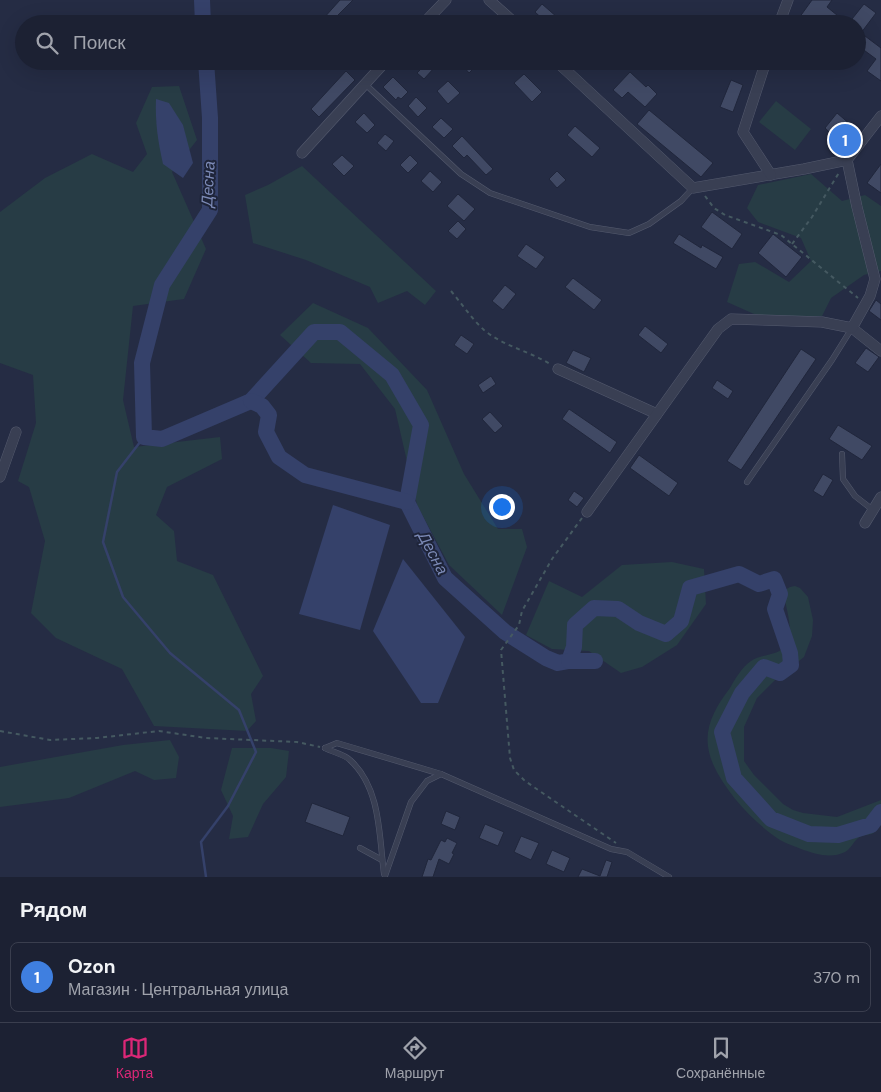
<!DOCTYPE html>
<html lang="ru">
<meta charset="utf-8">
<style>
body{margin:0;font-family:"DM Sans",sans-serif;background:#292e3f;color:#f1f3f6}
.you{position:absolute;left:501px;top:506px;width:18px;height:18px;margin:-12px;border:4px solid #fff;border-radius:50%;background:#1a73e8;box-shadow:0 0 0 8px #1a73e833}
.badge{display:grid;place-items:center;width:32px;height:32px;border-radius:50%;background:#db2777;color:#fff;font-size:16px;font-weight:700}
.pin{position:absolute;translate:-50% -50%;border:2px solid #fff;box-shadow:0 1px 5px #0006}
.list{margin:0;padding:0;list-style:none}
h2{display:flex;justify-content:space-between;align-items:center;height:65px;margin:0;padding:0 20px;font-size:21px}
h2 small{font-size:16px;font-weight:400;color:#a0a3ac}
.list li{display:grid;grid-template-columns:32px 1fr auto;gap:15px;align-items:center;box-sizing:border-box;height:70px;margin:0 10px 10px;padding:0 10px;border:1px solid #3a3e4e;border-radius:8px}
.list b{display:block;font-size:19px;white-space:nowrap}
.list p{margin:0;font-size:16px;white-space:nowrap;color:#a0a3ac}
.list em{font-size:16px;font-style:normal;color:#a0a3ac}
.icon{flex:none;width:28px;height:28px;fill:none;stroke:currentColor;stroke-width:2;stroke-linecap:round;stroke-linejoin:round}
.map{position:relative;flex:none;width:881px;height:877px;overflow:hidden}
.search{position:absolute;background:#1c2133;box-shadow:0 5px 20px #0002;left:15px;right:15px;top:15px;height:55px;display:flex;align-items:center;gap:12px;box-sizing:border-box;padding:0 18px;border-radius:28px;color:#a0a3ac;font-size:19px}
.sheet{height:145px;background:#1c2133}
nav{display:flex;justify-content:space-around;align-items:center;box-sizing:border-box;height:70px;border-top:1px solid #3a3e4e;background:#1c2133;font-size:14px;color:#a0a3ac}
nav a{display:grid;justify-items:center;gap:2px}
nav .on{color:#db2777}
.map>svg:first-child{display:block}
.green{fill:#273c45}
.water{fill:#35416a}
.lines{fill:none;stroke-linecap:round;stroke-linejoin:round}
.stream{stroke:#35416a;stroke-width:2.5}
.river{stroke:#35416a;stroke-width:16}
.building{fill:#404964;stroke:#20263b}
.lane-casing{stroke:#545a6e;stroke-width:6}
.street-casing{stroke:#545a6e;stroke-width:11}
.path{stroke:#455961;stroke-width:2;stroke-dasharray:4 4;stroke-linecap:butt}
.lane{stroke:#393f53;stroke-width:5}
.street{stroke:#393f53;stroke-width:10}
.labels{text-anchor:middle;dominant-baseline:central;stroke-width:4;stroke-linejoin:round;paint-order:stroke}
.water-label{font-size:16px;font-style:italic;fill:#7c8ab6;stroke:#1e2439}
</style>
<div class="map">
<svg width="881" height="877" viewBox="0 0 881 877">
<rect width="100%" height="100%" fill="#252c44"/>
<g class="green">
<path d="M179,86L197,140L172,172L206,249L184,299L133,306L123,400L134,447L220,437L222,459L167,487L156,515L174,531L177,561L213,575L263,676L251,694L256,721L247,731L154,726L122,669L56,638L31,613L45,541L29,487L18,481L36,423L33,375L0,363V212L45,178L92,154L133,172L147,154L136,123L152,87Z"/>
<path d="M776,101L811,129L795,150L759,122Z"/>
<path d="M302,166L436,291L425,305L407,291L378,303L370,287L306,260L253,243L245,195L268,185Z"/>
<path d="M811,174L842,201L865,195L881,206V271L864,275L831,298L822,316L763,318L727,302L739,264L755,262L789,282L811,261L801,238L758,222L747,208L758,185Z"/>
<path d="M313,303L368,328L427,390L464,474L498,529H522L527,547L502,615L449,565L417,505L395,409L360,364L311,363L280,335Z"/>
<path d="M672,562L704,569L706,604L677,645L642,667L621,673L589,651L552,649L526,635L549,581L582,597L622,565Z"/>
<path d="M795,586L800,588L808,597L813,620L812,636L804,657L774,681L757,698L744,727V761L754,775L783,804L793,810L803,813L837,817L881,800C881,811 881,829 872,834C867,835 862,835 858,838C853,842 851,849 845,852C831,859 815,854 801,849C795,846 787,844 780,840C754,823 726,793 713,764C700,734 712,712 730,688C735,679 742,667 751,661C762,653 780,657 787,643C794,630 786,609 784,595L785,590L790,587Z"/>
<path d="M170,740L179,757L176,778L154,780L135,771L69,798L0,807V767L123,745Z"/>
<path d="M232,748H271L289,751L286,777L263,804L248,837L229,839L233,816L221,790Z"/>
</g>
<g class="water">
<path d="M156,99L169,103L183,125L193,163L183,178L163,164C158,142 155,122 156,99Z"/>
<path d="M333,505L390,525L360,630L299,614Z"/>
<path d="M403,559L465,637L438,703H421L373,631Z"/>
</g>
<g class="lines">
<path class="stream" d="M144,437L117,472L103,542L123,597L170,653L239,710L256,752L228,806L201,842L206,877"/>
<g class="river">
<path d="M202,0L203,24"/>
<path d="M206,61L210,118V210L162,285L142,363L144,437L162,439L251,401L314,332H340L392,375L421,425L407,502L445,578L505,632L546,658L558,663L569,661L574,647L575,625L594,608L618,609L639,623L666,634L681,621L690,588L739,574L759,584L774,579L780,594L775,609L790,653L791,665L780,673L764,667L742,693L722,732L734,778L771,819L809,834L838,835L871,825L881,812"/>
<path d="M251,401L262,406L269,415L266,432L279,457L305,475L407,502"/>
<path d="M569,661H595"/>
</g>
</g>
<g class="building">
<path d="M340,0H353L338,15L343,20L340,24H328L323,19Z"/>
<path d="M812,0H832L827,7L848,24L864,4L876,13L861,33L881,48V81L867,71L876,59L857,45V24H830L819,16L813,24H806L799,18Z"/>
<path d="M542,4L565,24H548L535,12Z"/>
<path d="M412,61H427L434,68L424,79L417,73L421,69Z"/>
<path d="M459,61H481L469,73Z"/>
<path d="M346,71L355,80L319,117L311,109Z"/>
<path d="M630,72L646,87L648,85L657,94L645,107L628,92L622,98L613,90Z"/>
<path d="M524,74L542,92L532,102L514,83Z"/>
<path d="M393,77L408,92L401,99L398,97L396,100L383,87Z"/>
<path d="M731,80L743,85L733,112L720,107Z"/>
<path d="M448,81L460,93L448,104L437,91Z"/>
<path d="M416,97L427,108L418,117L408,106Z"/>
<path d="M649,110L713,163L701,177L637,124Z"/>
<path d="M364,113L375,125L367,133L355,122Z"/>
<path d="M837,113L858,131L844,146L825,128Z"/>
<path d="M441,118L453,129L444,138L432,127Z"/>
<path d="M575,126L600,148L592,157L567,135Z"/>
<path d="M385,134L394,141L386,151L377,143Z"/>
<path d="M462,136L493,169L486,175L467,155L464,158L452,146Z"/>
<path d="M342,155L354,166L344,176L332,164Z"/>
<path d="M410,155L418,163L408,173L400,165Z"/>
<path d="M881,164V193L867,183Z"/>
<path d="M430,171L442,182L433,192L421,181Z"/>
<path d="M557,171L566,180L557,188L549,179Z"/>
<path d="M458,194L475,209L464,221L447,206Z"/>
<path d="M712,212L742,234L732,249L701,227Z"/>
<path d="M458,221L466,229L457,239L448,231Z"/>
<path d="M679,234L701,248L702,245L723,257L716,269L673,243Z"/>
<path d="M773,234L802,257L786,277L758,253Z"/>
<path d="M526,244L545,257L536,269L517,256Z"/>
<path d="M573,278L602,300L594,310L565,287Z"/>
<path d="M505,285L516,294L503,310L492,301Z"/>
<path d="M876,300L881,304V320L869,311Z"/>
<path d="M645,326L668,344L661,353L638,335Z"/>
<path d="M461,335L474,344L467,354L454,345Z"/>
<path d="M866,348L879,357L868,372L855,363Z"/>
<path d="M801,349L816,359L741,470L727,461Z"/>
<path d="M573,350L591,358L584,372L566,363Z"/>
<path d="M491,376L496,384L483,393L478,385Z"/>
<path d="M717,380L733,391L728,399L712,388Z"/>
<path d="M569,409L617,442L610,453L562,419Z"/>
<path d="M490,412L503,426L495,433L482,419Z"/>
<path d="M838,425L872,446L862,460L829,439Z"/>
<path d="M639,455L678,483L669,496L630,468Z"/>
<path d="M823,474L833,480L823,497L813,491Z"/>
<path d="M574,491L584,498L577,507L568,500Z"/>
<path d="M312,803L350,817L343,836L305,822Z"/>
<path d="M446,811L460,817L455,830L441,824Z"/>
<path d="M485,824L504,832L498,846L479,838Z"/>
<path d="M521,836L539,843L531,860L514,852Z"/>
<path d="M447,838L457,843L452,853L454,854L449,864L439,859L433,877H422L428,859L431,860L441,840L445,842Z"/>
<path d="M552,850L570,858L564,872L546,864Z"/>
<path d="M606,860L612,862L607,877H578L582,869L600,876Z"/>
</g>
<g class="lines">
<g class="lane-casing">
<g id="lane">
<path d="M364,83L461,174L490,193L590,227L629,233L649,224L681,201L693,188"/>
<path d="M842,454L843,479L855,496L873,510"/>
<path d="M747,482L832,360L852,328"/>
<path d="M325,748C332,752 344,754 350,760C381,788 379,836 384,874"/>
<path d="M325,748L337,743L441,774"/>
<path d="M360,848L382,860"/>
<path d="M385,876L411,802L427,781L441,774L611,849L627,852L669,877"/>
</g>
</g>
<g class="street-casing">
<g id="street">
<path d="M489,0L516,24"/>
<path d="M423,24L446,0"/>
<path d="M779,24L788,0"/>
<path d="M556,61L693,188L804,169L847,160L881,116"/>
<path d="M766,61L743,132L771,175"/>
<path d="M302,153L386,61"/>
<path d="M852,328L881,351"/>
<path d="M558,369L657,414"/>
<path d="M0,477L16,432"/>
<path d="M587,512L718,329L731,319L822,322L852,328L870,296L875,279L857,207L847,160"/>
<path d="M865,523L881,497"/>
</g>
</g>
<g class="path">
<path d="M705,196L714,208L725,215L781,235L858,298"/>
<path d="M792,244L812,217L840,171"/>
<path d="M451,291C462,304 472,319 484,330C503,346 529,351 550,364"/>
<path d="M582,518L552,559L522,611L519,625L501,650L510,758L514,770L525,781L616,843"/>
<path d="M0,731L50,740L97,738L159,731L206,738L297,742L320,747"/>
</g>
<use href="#lane" class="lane"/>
<use href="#street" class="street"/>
</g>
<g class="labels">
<g class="water-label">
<text transform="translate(208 184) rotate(-87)">Десна</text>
<text transform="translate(433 553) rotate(62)">Десна</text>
</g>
</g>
</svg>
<div class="you"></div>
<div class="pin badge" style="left:845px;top:140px;background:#3f7fe0">1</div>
<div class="search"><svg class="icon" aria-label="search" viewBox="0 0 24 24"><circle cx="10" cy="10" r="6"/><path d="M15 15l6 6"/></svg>Поиск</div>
</div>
<section class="sheet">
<h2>Рядом<small></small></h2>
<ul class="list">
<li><span class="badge" style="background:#3f7fe0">1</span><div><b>Ozon</b><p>Магазин · Центральная улица</p></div><em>370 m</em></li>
</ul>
</section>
<nav>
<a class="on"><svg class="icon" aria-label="map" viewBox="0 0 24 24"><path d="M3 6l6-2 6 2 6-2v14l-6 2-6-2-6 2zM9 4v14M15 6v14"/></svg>Карта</a>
<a><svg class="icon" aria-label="directions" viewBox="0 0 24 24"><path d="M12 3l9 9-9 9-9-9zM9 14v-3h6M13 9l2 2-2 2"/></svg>Маршрут</a>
<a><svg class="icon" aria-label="saved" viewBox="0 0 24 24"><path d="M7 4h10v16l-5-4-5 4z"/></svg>Сохранённые</a>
</nav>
